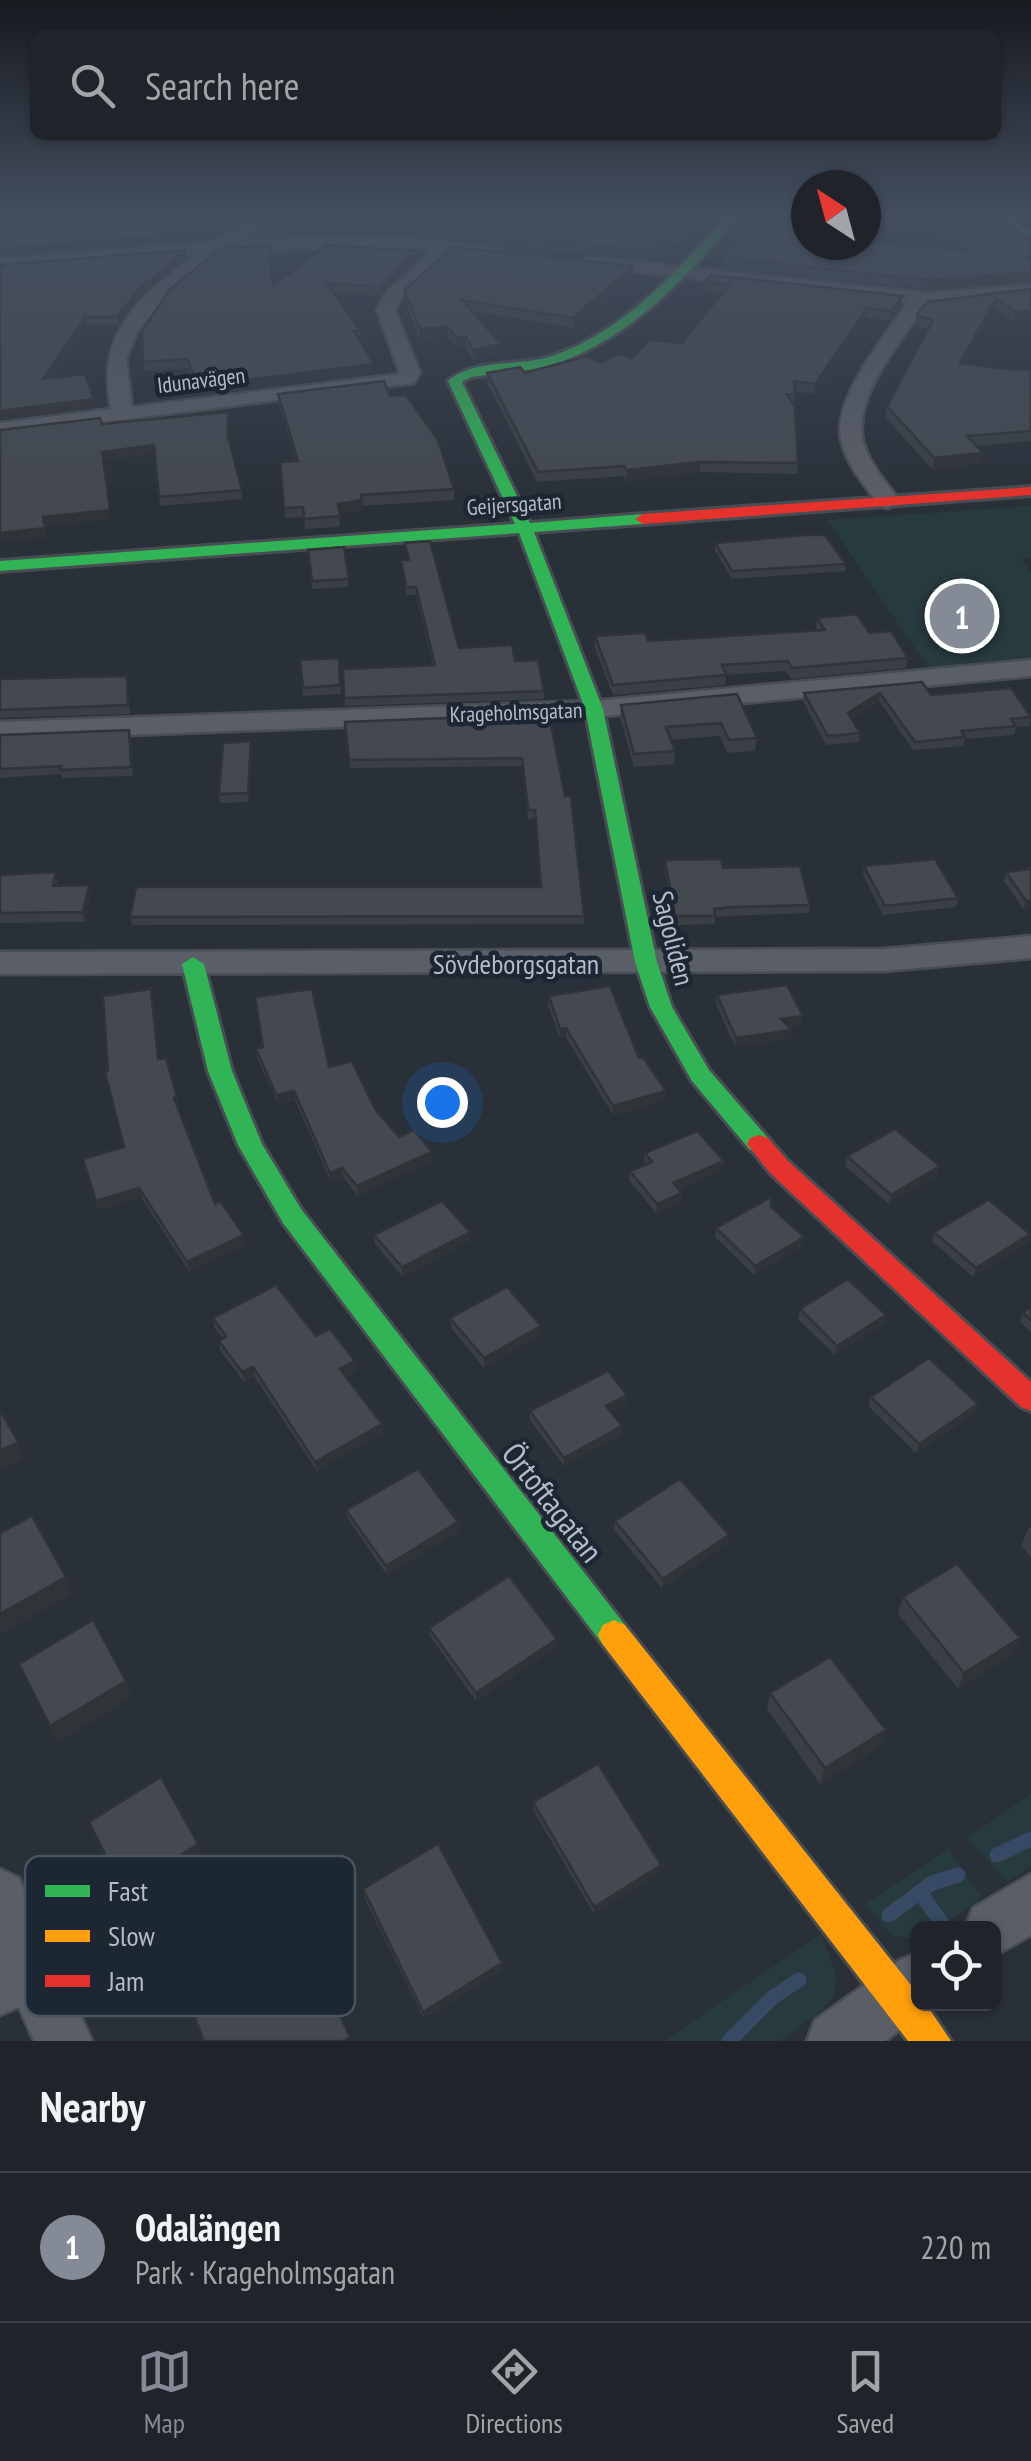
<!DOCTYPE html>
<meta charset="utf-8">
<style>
body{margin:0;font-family:"PT Sans Narrow",sans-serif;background:#282c32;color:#f1f3f6}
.controls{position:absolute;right:30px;bottom:30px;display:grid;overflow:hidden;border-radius:15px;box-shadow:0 2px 8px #0004}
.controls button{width:90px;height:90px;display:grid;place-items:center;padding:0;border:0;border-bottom:2px solid #3d4147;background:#20242a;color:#f1f3f6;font:50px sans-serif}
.compass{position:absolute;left:791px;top:170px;width:90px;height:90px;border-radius:50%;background:#20242a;box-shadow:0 2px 8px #0004;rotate:324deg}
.you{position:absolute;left:442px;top:1102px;width:35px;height:35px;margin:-25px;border:8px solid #fff;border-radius:50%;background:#1a73e8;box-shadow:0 0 0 15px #1a73e833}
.badge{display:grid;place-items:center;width:65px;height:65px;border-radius:50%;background:#848b96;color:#fff;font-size:32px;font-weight:700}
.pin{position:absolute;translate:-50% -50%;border:5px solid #fff;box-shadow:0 2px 10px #0006}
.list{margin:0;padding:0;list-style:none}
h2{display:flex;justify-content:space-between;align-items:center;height:130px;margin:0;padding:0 40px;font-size:42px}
h2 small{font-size:32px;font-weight:400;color:#a2a4a8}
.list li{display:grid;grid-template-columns:65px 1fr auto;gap:30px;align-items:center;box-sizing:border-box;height:150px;padding:0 40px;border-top:2px solid #3d4147}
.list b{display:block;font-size:38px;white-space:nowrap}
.list p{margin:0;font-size:32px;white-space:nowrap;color:#a2a4a8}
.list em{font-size:32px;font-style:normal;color:#a2a4a8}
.icon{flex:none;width:55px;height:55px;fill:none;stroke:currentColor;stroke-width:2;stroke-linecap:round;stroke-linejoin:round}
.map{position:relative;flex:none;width:1031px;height:2041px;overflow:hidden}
.search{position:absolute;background:#20242a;box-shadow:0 2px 8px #0004;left:30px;right:30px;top:30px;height:110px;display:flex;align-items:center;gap:25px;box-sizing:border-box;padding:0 35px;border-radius:15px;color:#a2a4a8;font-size:38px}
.sheet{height:280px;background:#20242a}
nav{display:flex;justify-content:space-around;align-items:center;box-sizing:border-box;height:140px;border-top:2px solid #3d4147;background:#20242a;font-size:28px;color:#a2a4a8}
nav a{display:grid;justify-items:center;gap:5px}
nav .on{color:#848b96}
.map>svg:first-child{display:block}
.green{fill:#273a3e}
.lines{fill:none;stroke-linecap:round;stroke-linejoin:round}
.stream{stroke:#384963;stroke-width:15}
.street-casing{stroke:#484c53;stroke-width:5}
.fast-casing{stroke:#484c53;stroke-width:6}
.slow-casing{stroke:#484c53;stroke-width:6}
.jam-casing{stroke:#484c53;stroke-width:6}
.street{fill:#5a5e66;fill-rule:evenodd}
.fast{fill:#30b455;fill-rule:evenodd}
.slow{fill:#ff9f0a;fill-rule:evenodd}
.jam{fill:#e5322d;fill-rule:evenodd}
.wall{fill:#3a3f45}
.shaded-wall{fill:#303338}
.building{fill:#444950;stroke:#303338;stroke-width:2.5}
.labels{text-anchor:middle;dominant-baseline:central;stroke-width:9;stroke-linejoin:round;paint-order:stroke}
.far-street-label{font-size:22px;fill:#b4bcc9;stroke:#1d2633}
.street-label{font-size:28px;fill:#b4bcc9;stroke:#1d2633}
.near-street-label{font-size:32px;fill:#b4bcc9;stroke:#1d2633}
.key{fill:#1d2633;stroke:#4a5360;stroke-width:2.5}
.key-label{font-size:28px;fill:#b4bcc9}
</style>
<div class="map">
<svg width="1031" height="2041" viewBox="0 0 1031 2041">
<rect width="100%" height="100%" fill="#2a3038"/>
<g class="green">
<path d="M281,212H374L381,218L380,233L365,239L243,243L235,240Z"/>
<path d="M1031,506V557L1021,559L1031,571V661L930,670L827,520Z"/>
<path d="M1031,1794V1866L1008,1882L967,1838Z"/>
<path d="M948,1849L982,1897L939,1928H918V1939L892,1936L865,1904Z"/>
<path d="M821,1934L837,1977L834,1996L819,2013L780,2041H664Z"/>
</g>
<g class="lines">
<g class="stream">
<path d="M997,1855L1031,1839"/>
<path d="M920,1892L943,1925"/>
<path d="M889,1915L932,1883L958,1875"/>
<path d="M729,2041L773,1997L799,1980"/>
</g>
<g class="street-casing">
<g id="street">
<path d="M260,212H280L238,241L388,236L498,248L507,253L498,258L451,253L401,298L395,310L420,373L414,383L0,435V423L111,409C95,331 141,296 198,253L0,269V259L214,242ZM388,246L433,251L387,291L377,310L400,374L132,407L126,359L137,332L168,295L222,252Z"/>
<path d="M993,212H1031V218L998,221L990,216Z"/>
<path d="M589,257L927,293L1031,285V295L923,308C900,343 853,396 863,441C869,464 886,482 900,501L888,508L880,506C865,486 846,464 841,439C833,398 885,336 908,302L583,266L580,262Z"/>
<path d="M1031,660V676L594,717L0,740V722L594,701Z"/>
<path d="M1031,936V958L884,971L0,974V952L884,949Z"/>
<path d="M0,1869L19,1878L92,2041H34L19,2007L0,2015Z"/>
<path d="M1031,1874V1935L994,1956V1928H965L973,1908Z"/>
<path d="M918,1952V2004H935L885,2041H807L815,2020L898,1961Z"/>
</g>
</g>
<g class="fast-casing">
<g id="fast">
<path d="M731,212H742C694,270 636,334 563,361C534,372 501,373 471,377L462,382L530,523L643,514L651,519L643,524L534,532L603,709L657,962L672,1007L709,1070L768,1138L771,1144L768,1150H750L692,1081L650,1007L635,962L585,709L519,533L0,571V561L515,524L448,381C474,358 520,367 552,356C626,331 679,268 731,212Z"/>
<path d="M988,212H1000L1031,233V241Z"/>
<path d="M193,957L204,964L232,1071L262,1144L301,1209L625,1625L630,1635L625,1645L614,1650L603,1645L283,1223L238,1145L208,1071L182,964Z"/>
</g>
</g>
<g class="slow-casing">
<path id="slow" d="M614,1620L625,1625L918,1994V2004H926L951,2041H908L603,1645L598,1635L603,1625Z"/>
</g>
<g class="jam-casing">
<g id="jam">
<path d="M1031,487V495L643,524L635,519L643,514Z"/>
<path d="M759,1135L768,1138L788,1161L1031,1382V1411L1021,1407L770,1173L747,1144L750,1138Z"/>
</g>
</g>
<use href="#street" class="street"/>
<use href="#fast" class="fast"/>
<use href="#slow" class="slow"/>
<use href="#jam" class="jam"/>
</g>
<g class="wall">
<path d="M415,212H719L687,246L666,244L649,260L421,236Z"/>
<path d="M900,212H967L1031,238V282L927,289L724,268V264H723L724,255L728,251L723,250L724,241L951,249Z"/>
<path d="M185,250L186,258L139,298L119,325H86L50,379L95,407L0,419V265Z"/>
<path d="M418,259L380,296L333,292L360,331L361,339L359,340L374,373L199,395L188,368L145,371L143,362L273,286Z"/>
<path d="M633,266V276L573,328L472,311L501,344V355L474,360L466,347L457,348L448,337L420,339L404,300V290Z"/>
<path d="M705,282L903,296L901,305L890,321L865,317L813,394L795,391L794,404L798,463L797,474L700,472L626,481L623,476L537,482L487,383V373H525L632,358L682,343L722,294L705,291Z"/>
<path d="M1031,289L1014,322L994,307L963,363L1014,370L1031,369V441L976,446L983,453L981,463L932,469L885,417L887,406L928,329L916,325L917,315Z"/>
<path d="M278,394L390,396L454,489V500L362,506V510L339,514L340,527L305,529L304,517L285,518L280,462L296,461L279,404Z"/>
<path d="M229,420V440L243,499L160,506L155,454L103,460L111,519L45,526L47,537L0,542V430L102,424Z"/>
<path d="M405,543L459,648L515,661L544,691V699L345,706L343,669L433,665L416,595H406L401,560H408Z"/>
<path d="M715,543L846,564L845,571L732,579L715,551Z"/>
<path d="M344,547L349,587L312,589L308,550Z"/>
<path d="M817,618L869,633L908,658L906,668L791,679L786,671L726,675L725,685L613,695L594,646L595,636L648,641L818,631L816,628Z"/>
<path d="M339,658L341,694L303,696L300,660Z"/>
<path d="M0,679L128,685L130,714L0,718Z"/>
<path d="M922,682L931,695L1031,715L1030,726L1016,727L1014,735L965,739L963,746L913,750L879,701L851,719L860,733L859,742L826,745L803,701L804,693Z"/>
<path d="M737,694L757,738L755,751L727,753L720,736L671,740L675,751L674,764L634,767L620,718L621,705Z"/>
<path d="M549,714L584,916V924L132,925L130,917L540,887L535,818L528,819L522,766L350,768L345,722Z"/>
<path d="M0,735L131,739L133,776L62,778L61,774L0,778Z"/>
<path d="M251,741L252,750L249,802L220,803L219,794Z"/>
<path d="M665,860L723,868L810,905L809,913L730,916L715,917V924L674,925L665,869Z"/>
<path d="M864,866L958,898L956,907L883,915L863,875Z"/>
<path d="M56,872L57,886L89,885L91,895L85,922L0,923V875Z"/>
<path d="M1006,872L1031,909L1024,910L1004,881Z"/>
<path d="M717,995L801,1025L789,1027L791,1039L735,1047L716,1004Z"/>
<path d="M549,996L639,1058L665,1101L613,1115L566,1037L560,1038L548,1005Z"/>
<path d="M256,1049L329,1067L399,1137L432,1161L358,1196L343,1177L331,1182L295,1100L278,1104L257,1058Z"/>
<path d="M159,1059L179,1106L177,1107L215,1204L246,1245L189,1271L141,1197L98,1210L85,1168L123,1147Z"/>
<path d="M645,1153L724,1161L723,1170L679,1189L682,1193L681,1202L656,1213L629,1180L630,1171L646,1164L644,1162Z"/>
<path d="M847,1156L938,1175L889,1204L845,1166Z"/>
<path d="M771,1207L804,1237L802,1246L754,1275L715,1237L716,1228Z"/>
<path d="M934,1232L1030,1234L1027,1243L973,1277L932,1241Z"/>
<path d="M374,1235L470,1241L403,1277L375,1244Z"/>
<path d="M1031,1307V1332L1020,1322L1023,1313Z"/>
<path d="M800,1309L886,1315L884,1324L835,1355L798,1319Z"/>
<path d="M213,1318L316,1336L355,1361L356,1370L346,1376L382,1424L383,1433L317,1471L254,1376L244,1382L220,1350L219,1341L223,1338L214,1327Z"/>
<path d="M450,1318L541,1335L484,1368L451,1328Z"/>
<path d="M871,1397L975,1413L916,1453L868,1406Z"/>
<path d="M626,1404L611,1412L622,1426L621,1435L564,1466L530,1420V1411Z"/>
<path d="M346,1510L458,1522L459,1531L387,1575L348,1519Z"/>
<path d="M615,1521L729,1535L728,1543L662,1588L614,1530Z"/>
<path d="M1031,1527V1557L1021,1546L1028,1529Z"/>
<path d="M903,1597L1014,1654L958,1689L898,1614Z"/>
<path d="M429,1628L556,1647L476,1701L430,1636Z"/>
<path d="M19,1664L126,1681L132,1697L57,1742Z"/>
<path d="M770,1693L886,1730L881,1746L820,1784L767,1709Z"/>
<path d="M533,1802L660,1873L594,1914L533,1810Z"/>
<path d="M89,1822L198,1844L202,1860L130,1907Z"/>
<path d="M363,1889L502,1963V1970L424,2019L364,1897Z"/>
</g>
<g class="shaded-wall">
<path d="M66,212H73L53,236L52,228Z"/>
<path d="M235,212H248L201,239L0,256V249Z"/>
<path d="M711,212H719L687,246L688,237Z"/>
<path d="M666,234V244L649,260L650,251Z"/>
<path d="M185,250L186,258L139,298L119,325L117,317L138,290Z"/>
<path d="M417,251L418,259L380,296V287Z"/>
<path d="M633,266V276L573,328V318Z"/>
<path d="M1031,272V281L927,289L929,280Z"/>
<path d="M903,296L901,305L890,321L891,311Z"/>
<path d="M996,298L994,307L958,373L960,363Z"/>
<path d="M867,308L865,317L813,394L815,384Z"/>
<path d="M1031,311V320L1014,322L1016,312Z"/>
<path d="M85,317L86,325L44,388L43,379Z"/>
<path d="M448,327V337L420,339V329Z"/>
<path d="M466,337V347L457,348V338Z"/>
<path d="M501,344V355L474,360L473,350Z"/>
<path d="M374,364V373L199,395L198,386Z"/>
<path d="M94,399L95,407L0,419V411Z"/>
<path d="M154,445L156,454L103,460L111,519L45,526L47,537L0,542V533L43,517L102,452Z"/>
<path d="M983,453L981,463L932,469L934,458Z"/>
<path d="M700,462V472L626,481L627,470Z"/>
<path d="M362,500V510L339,514L338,504Z"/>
<path d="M880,693L879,701L847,722L848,713Z"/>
<path d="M251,741L252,750L249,802L248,793Z"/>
<path d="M89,885L91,895L85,922L83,912Z"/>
<path d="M1026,901H1031V909L1024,910Z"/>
<path d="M803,1016L801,1025L780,1028L781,1019Z"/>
<path d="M566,1028V1037L560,1038V1029Z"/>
<path d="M792,1030L791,1039L735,1047L736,1038Z"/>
<path d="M294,1091L295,1100L278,1104L276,1095Z"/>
<path d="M666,1091L665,1101L613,1115V1106Z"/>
<path d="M432,1152V1161L358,1196L357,1186Z"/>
<path d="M724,1161L723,1170L673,1192V1183Z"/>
<path d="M940,1166L938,1175L889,1204L891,1195Z"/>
<path d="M342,1168L343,1177L331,1182L330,1173Z"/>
<path d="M139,1188L141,1197L98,1210L96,1201Z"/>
<path d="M682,1193L681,1202L656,1213L657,1204Z"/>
<path d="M470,1232V1241L403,1277L402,1267Z"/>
<path d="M1030,1234L1027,1243L973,1277L976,1268Z"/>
<path d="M244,1235L246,1245L189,1271L187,1262Z"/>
<path d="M804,1237L802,1246L754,1275L755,1266Z"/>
<path d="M886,1315L884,1324L835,1355L837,1346Z"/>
<path d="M541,1326V1335L484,1368V1358Z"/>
<path d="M355,1361L356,1370L341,1378L340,1369Z"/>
<path d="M253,1367L254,1376L244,1382L242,1372Z"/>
<path d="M627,1395L626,1404L605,1415L606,1406Z"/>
<path d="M978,1404L975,1413L916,1453L919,1444Z"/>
<path d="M382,1424L383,1433L317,1471L315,1462Z"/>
<path d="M622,1426L621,1435L564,1466V1458Z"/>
<path d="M18,1442L24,1459L0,1472V1451Z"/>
<path d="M458,1522L459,1531L387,1575L386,1566Z"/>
<path d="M729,1535L728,1543L662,1588L663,1579Z"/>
<path d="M66,1577L72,1594L0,1635V1614Z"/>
<path d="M1020,1638L1014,1654L958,1689L964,1673Z"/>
<path d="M557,1639L556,1647L476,1701V1693Z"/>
<path d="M126,1681L132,1697L57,1742L50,1726Z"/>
<path d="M886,1730L881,1746L820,1784L825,1768Z"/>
<path d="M198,1844L202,1860L130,1907L124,1892Z"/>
<path d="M661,1865L660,1873L594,1914V1907Z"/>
<path d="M502,1963V1970L424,2019L423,2012Z"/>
</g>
<g class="building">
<path d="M16,212H66L52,228L143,219L156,212H235L200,232L0,249V230Z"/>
<path d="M417,212H711L688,237L666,234L650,251L421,227Z"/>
<path d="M747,212H806V232L804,234L806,235V245H866V241L968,251L914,212H967L972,216L993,215L1031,238V257H1025L1031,261V272L929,280L725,258L727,255H724L737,243L724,241Z"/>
<path d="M327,245L417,251L380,287L327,283L360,331H354L374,364L198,386L187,359L143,362L142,331L170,289L222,247L269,246L273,286Z"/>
<path d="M453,247L633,266L573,318L462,300L501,344L473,350L466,337L457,338L448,327L420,329L404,290Z"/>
<path d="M185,250L138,290L117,317H85L43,379L85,374L94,399L0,411V265Z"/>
<path d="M711,275L903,296L891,311L867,308L815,384L794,381L795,395L787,394L795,407L798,463L700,462L627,470L624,466L538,472L487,373L520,367L525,373L587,356L600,363L618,354L632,358L649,340L682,343L729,285L705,282Z"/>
<path d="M1031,289V311L1016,312L996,298L960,363L1014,370L1031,369V431L967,436L983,453L934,458L887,406L933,320L917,315L927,302Z"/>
<path d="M384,381L390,396L406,395L438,440L454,489L361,495L362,500L338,504L340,516L304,519L303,507L284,508L280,462L298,461L278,394Z"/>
<path d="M228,412V436L242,490L159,497L154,445L102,452L110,510L43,517L45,528L0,533V430L100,418L102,424Z"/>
<path d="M805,535H825L846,564L732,571L715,543Z"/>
<path d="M430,541L459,648L512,645L515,661L538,660L544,691L344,698L343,669L435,665L416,587H406L401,560H409L405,543Z"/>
<path d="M344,547L349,579L312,581L308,550Z"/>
<path d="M857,614L869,633L891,631L908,658L792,668L788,661L722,665L726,675L613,685L595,636L645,633L648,641L825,630L817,618Z"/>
<path d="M339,658L340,685L303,688L300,660Z"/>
<path d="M127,676L128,705L0,710V679Z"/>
<path d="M922,682L931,695L1011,688L1031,717L1011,719L1016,726L961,731L965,737L915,742L880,693L848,713L860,733L828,736L804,693Z"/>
<path d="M737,694L757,738L729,740L721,723L666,727L675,751L634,754L621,705Z"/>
<path d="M549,714L565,796H571L584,916L130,917L136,887H541L535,810H528L522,758L349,760L345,722Z"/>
<path d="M129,730L131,767L60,770L61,766L0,769V735Z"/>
<path d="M251,741L248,793L219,794L223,743Z"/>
<path d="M721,859L723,868L800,866L810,905L731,907L714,909L715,916H675L665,860Z"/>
<path d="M935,859L958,898L885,906L864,866Z"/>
<path d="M1031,869V901H1026L1006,872Z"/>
<path d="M56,872L53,886L89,885L83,912L0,913V875Z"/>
<path d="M787,985L803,1016L781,1019L792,1030L736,1038L717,995Z"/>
<path d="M610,986L639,1058L643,1057L666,1091L613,1106L566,1028L560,1029L549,996Z"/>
<path d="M151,989L158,1059L166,1058L177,1097L174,1098L215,1204L220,1201L244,1235L187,1262L139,1188L96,1201L83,1159L124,1147L105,1072L108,1071L103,996Z"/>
<path d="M312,989L329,1067L352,1061L375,1109L399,1137L414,1130L432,1152L357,1186L342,1168L330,1173L294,1091L276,1095L256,1049L263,1047L255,997Z"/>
<path d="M895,1129L940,1166L891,1195L847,1156Z"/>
<path d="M697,1131L724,1161L673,1183L682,1193L657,1204L630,1171L652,1162L645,1153Z"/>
<path d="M771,1197V1207L804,1237L755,1266L716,1228Z"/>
<path d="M989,1200L1030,1234L976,1268L934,1232Z"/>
<path d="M442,1201L470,1232L402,1267L374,1235Z"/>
<path d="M848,1279L886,1315L837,1346L800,1309Z"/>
<path d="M276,1285L316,1336L330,1329L355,1361L340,1369L382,1424L315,1462L253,1367L242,1372L219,1341L226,1336L213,1318Z"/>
<path d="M507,1287L541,1326L484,1358L450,1318Z"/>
<path d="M1031,1307V1320L1023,1313Z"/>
<path d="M929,1358L978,1404L919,1444L871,1397Z"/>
<path d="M608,1371L627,1395L606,1406L622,1426L564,1458L530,1411Z"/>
<path d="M0,1410L18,1442L0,1451Z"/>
<path d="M418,1469L458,1522L386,1566L346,1510Z"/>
<path d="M680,1479L729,1535L663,1579L615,1521Z"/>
<path d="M32,1516L66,1577L0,1614V1533Z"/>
<path d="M957,1564L1020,1638L964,1673L903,1597Z"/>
<path d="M509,1576L557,1639L476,1693L429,1628Z"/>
<path d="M93,1620L126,1681L50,1726L19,1664Z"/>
<path d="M830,1657L886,1730L825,1768L770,1693Z"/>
<path d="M598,1764L661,1865L594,1907L533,1802Z"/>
<path d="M161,1777L198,1844L124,1892L89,1822Z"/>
<path d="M438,1844L502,1963L423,2012L363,1889Z"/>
<path d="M309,1949L350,2037L344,2041H204L195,2018Z"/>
</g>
<linearGradient id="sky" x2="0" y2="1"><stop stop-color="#171a1f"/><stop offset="0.43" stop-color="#444e5e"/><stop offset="1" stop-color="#444e5e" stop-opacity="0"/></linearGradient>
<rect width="1031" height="498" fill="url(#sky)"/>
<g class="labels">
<g class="far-street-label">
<text transform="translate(201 380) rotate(-7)">Idunavägen</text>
<text transform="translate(514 504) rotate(-4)">Geijersgatan</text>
<text transform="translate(516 712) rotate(-2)">Krageholmsgatan</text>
</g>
<g class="street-label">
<text transform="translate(674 938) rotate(76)">Sagoliden</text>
<text x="516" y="963">Sövdeborgsgatan</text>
</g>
<g class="near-street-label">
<text transform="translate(553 1502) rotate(52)">Örtoftagatan</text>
</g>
</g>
<rect x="25" y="1856" width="330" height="160" rx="15" class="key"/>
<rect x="45" y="1885" width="45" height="12" fill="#30b455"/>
<rect x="45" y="1930" width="45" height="12" fill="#ff9f0a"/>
<rect x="45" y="1975" width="45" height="12" fill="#e5322d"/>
<g class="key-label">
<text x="108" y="1901">Fast</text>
<text x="108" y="1946">Slow</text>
<text x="108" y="1991">Jam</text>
</g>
</svg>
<div class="controls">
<button><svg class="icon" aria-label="locate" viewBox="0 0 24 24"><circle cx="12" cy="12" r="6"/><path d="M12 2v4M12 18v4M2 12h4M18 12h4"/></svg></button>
</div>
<svg class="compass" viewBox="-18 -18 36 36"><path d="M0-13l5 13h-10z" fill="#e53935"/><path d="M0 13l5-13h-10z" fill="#a2a4a8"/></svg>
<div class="you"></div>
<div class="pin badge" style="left:962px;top:616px">1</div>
<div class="search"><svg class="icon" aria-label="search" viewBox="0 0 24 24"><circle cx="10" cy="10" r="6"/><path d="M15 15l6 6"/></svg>Search here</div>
</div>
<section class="sheet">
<h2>Nearby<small></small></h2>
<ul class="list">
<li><span class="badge">1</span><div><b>Odalängen</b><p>Park · Krageholmsgatan</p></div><em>220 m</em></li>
</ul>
</section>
<nav>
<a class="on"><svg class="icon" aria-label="map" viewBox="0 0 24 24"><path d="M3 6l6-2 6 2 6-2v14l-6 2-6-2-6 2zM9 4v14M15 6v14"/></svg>Map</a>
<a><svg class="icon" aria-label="directions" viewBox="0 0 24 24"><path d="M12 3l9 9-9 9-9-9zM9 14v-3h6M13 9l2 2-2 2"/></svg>Directions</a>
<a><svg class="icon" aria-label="saved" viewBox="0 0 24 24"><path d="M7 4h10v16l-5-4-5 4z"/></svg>Saved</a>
</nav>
